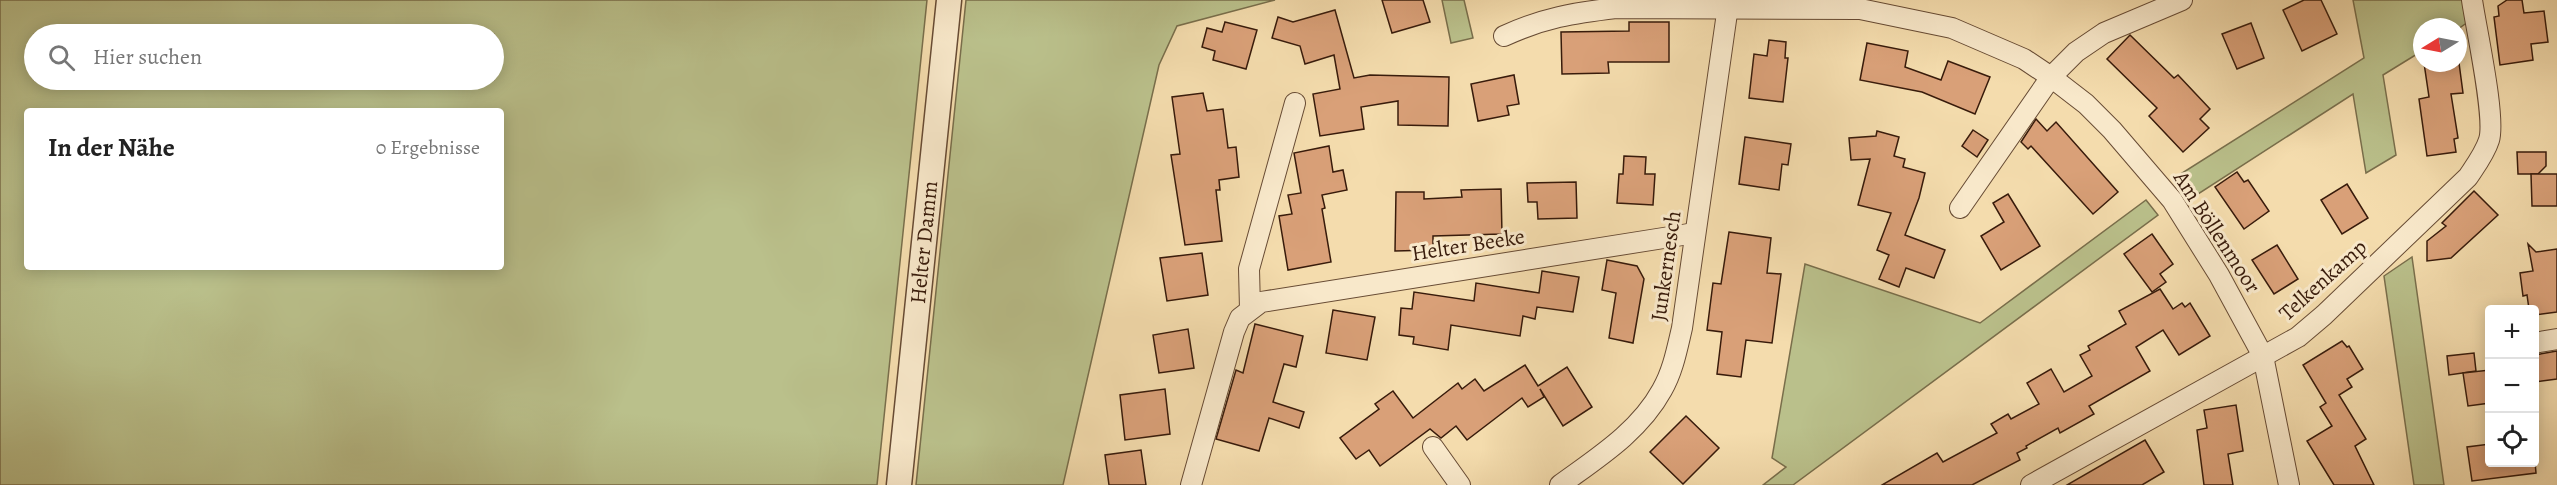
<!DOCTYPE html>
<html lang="de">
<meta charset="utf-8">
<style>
body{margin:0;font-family:Alegreya,serif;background:#f2f2f2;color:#222}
.controls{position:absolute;right:18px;bottom:18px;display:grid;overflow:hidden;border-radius:6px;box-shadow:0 3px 15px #0003}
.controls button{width:54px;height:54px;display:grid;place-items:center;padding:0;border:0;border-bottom:2px solid #e0e0e0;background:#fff;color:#222;font:30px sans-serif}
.compass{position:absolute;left:2413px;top:18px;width:54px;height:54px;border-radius:50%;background:#fff;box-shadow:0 3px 15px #0003;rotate:260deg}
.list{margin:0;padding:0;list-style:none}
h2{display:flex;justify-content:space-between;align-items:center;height:78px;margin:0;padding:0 24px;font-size:26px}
h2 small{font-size:20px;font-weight:400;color:#767676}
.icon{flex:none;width:33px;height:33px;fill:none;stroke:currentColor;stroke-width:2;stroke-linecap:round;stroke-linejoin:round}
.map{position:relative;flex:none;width:2557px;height:485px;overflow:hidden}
.search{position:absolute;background:#fff;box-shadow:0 3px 15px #0003;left:24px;top:24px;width:480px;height:66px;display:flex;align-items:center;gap:15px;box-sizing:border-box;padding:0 21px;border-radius:33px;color:#767676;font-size:22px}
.panel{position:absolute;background:#fff;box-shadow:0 3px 15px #0003;left:24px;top:108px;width:480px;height:162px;border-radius:6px}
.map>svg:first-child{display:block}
.green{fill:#bac08b;stroke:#796e4b;stroke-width:1.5;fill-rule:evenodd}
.building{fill:#d9a078;stroke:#381b0b;stroke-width:1.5}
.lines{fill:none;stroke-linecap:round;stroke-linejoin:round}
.minor-casing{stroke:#674b34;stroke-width:22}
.tertiary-casing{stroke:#674b34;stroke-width:27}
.minor{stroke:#f8e8ca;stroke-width:20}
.tertiary{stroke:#f8e8ca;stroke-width:24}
.labels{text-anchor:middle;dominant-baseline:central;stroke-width:6;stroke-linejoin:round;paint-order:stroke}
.street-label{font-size:22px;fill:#381b0b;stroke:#f8e8ca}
</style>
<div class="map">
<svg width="2557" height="485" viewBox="0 0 2557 485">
<rect width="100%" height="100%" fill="#f4dcad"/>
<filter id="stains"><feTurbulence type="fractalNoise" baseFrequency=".00333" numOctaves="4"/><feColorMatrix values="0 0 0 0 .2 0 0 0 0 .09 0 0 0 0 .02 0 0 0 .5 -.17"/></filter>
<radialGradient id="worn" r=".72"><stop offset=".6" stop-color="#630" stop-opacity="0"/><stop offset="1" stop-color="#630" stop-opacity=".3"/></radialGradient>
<g class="green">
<path d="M0,0H927L877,485H0ZM34,34H494V80H34ZM27,111H501V267H27Z"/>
<path d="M966,0H1275L1177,26L1159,65L1063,485H916Z"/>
<path d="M1442,0H1464L1473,38L1451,43Z"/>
<path d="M2353,0H2465L2468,22L2458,29L2422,27V51L2383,75L2396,155L2366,173L2353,94L2195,196L2179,175L2364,58Z"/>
<path d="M2146,200L2158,215L1793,485H1763L1786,467L1772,458L1805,264L1980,323Z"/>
<path d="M2412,257L2444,485H2414L2384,276Z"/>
</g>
<g class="building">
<path d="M1382,0H1423L1430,22L1392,33Z"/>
<path d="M2304,0H2321L2337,34L2302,51L2283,10Z"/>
<path d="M2507,0H2522L2524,13L2544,11L2548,42L2531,44L2533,60L2500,65L2494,17L2499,16L2498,6Z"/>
<path d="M1335,10L1354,78L1370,75L1449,77L1448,126L1398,125V101L1361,107L1364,129L1320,136L1313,94L1340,89L1334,55L1305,64L1300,46L1272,38L1278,17L1293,22Z"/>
<path d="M1225,22L1257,30L1246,69L1213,60L1215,51L1202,47L1207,28L1222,32Z"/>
<path d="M1629,22H1669V62H1608L1609,73L1562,74L1561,32L1629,31Z"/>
<path d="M2251,23L2264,58L2237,69L2222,34Z"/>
<path d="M2130,35L2174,78L2178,75L2210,109L2200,119L2209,128L2183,152L2149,116L2157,108L2107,59Z"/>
<path d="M1769,40L1786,42L1785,58H1788L1783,102L1749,98L1754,54L1767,56Z"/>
<path d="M1867,43L1908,51L1905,67L1941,80L1948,61L1990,77L1975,114L1922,92L1860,80Z"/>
<path d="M2424,63H2459L2463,93L2451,94L2458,138L2454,139L2456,152L2427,156L2419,99L2429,97Z"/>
<path d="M1514,75L1519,104L1507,106L1509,115L1478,121L1471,84Z"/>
<path d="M1203,93L1207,111L1223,109L1228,148L1236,147L1239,177L1219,180L1220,190H1216L1222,241L1185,245L1171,155L1180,154L1172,97Z"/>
<path d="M2036,119L2047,131L2056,122L2118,192L2093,214L2031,146L2028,149L2021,142Z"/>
<path d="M1973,130L1988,140L1977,157L1962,146Z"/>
<path d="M1877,131L1899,137L1894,156L1905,159L1903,167L1925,173L1919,198L1905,235L1945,250L1934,278L1906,268L1899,287L1879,279L1889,255L1877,250L1891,213L1858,205L1870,159L1851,160L1849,138L1876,136Z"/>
<path d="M1745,137L1791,144L1788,165L1782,164L1779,190L1739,184Z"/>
<path d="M1329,146L1333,172L1343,170L1347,190L1322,195L1325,208L1322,209L1331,262L1288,270L1279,216L1292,214L1288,195L1301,193L1294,153Z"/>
<path d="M2517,152H2546V166L2538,174H2518Z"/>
<path d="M1624,156L1646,157L1645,174H1655L1653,205L1617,203L1619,174H1623Z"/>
<path d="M2237,172L2244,182L2248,180L2269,211L2244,229L2215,187Z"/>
<path d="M2531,174H2557V206H2532Z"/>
<path d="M1576,182L1577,218L1538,219L1537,202H1528L1527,183Z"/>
<path d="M2347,184L2368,218L2342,234L2321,200Z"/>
<path d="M1501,189L1502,234L1433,236V250L1395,251L1396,192H1424V199L1462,197L1461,190Z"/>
<path d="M2474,191L2498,215L2451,258L2427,261V241L2446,226L2442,223Z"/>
<path d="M2008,194L2040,246L2001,270L1981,236L2004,222L1993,203Z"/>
<path d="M1729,232L1771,238L1767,273L1781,274L1772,343L1746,340L1741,377L1717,374L1722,332L1707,330L1713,283L1721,284Z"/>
<path d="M2152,234L2173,264L2160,274L2166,282L2152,292L2124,254Z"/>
<path d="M2528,244L2536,252L2557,249V312L2535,315V309H2529L2527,295L2523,296L2520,273L2533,271Z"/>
<path d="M2277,245L2298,279L2274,294L2252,260Z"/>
<path d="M1202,253L1208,295L1167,301L1160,258Z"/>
<path d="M1607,260L1637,266L1644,279L1633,343L1609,338L1616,293L1602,290Z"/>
<path d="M1542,271L1579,277L1573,312L1537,307L1535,319L1523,316L1520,336L1451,325L1448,350L1413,344L1414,337L1399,335L1401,308L1412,309L1414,292L1474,301L1476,283L1539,293Z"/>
<path d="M2160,289L2173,309L2182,303L2185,307L2190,303L2210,336L2179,355L2163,330L2136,347L2150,371L2089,406L2094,414L2060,433L2058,428L2026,446L2027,448L2017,453L2020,460L1972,485H1882L1937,453L1943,462L1997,433L1991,424L2008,414L2011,419L2039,404L2027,383L2051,369L2064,392L2092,376L2080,355L2090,350L2088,346L2126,324L2119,311Z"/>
<path d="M1333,310L1375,317L1367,360L1326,353Z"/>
<path d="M1255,324L1303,336L1296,367L1284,364L1273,402L1304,412L1299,428L1269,418L1259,451L1216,439L1236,370L1243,373Z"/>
<path d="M1188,329L1194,368L1159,373L1153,335Z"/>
<path d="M2342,341L2347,347L2349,346L2363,369L2347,379L2352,387L2339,395L2366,439L2355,446L2374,485H2334L2307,441L2332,426L2320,407L2326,403L2303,365Z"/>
<path d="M2557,351V379L2535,382V355Z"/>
<path d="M2474,353L2476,371L2449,375L2447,356Z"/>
<path d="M1525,365L1538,386L1567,367L1592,407L1563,426L1540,389L1544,397L1528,407L1522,398L1467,440L1456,426L1441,438L1430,429L1380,466L1369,450L1356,459L1340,438L1379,409L1375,404L1393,391L1413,418L1458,383L1462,389L1475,379L1484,391Z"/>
<path d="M2490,370V403L2468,406L2463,373Z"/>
<path d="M1165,389L1170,434L1125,440L1120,395Z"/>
<path d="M2236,405L2243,451L2228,454L2233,485H2204L2197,430L2207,428L2204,410Z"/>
<path d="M1686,416L1719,448L1683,484L1650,452Z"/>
<path d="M2145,440L2164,472L2142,485H2067Z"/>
<path d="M2490,444V462H2535L2536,473L2472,481L2467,447Z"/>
<path d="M1141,450L1146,485H1109L1105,455Z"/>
</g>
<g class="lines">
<g class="minor-casing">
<g id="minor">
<path d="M1504,36C1543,18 1573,13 1616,8L1860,9L1952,28L2024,59L2051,77L2086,104L2112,130L2172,200L2219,275L2263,356L2289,485"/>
<path d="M1960,208L2051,77L2076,52L2104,33L2182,0"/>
<path d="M1250,309L1249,269L1295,103"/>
<path d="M2534,343L2557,339"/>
<path d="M1433,447L1460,485"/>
<path d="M1191,485L1234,332L1240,318L1261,302L1695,233"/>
<path d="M1560,485C1597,458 1639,432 1662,390C1673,371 1677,349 1682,328L1728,6"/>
<path d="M2031,485L2298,337L2324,315L2468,177C2476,165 2485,153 2489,140C2496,118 2476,28 2472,0"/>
</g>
</g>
<g class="tertiary-casing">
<g id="tertiary">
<path id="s1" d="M899,485L949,0"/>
</g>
</g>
<use href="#minor" class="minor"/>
<use href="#tertiary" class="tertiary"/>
</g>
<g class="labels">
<g class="street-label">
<text transform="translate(2217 232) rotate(57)">Am Böllenmoor</text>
<text stroke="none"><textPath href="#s1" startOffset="244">Helter Damm</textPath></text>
<text transform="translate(1468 245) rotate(-9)">Helter Beeke</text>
<text transform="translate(1666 266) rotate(-82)">Junkernesch</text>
<text transform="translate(2323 280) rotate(-42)">Telkenkamp</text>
</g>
</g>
<rect width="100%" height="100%" filter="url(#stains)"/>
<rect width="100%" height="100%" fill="url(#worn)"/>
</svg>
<div class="controls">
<button>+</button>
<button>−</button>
<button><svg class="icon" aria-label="locate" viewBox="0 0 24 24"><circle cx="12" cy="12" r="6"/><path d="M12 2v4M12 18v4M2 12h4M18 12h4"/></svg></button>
</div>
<svg class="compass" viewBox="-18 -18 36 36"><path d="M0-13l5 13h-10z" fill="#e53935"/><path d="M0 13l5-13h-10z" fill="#767676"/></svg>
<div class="search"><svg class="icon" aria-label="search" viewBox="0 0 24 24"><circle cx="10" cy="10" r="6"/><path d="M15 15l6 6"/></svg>Hier suchen</div>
<section class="panel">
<h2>In der Nähe<small>0 Ergebnisse</small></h2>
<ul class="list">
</ul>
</section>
</div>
